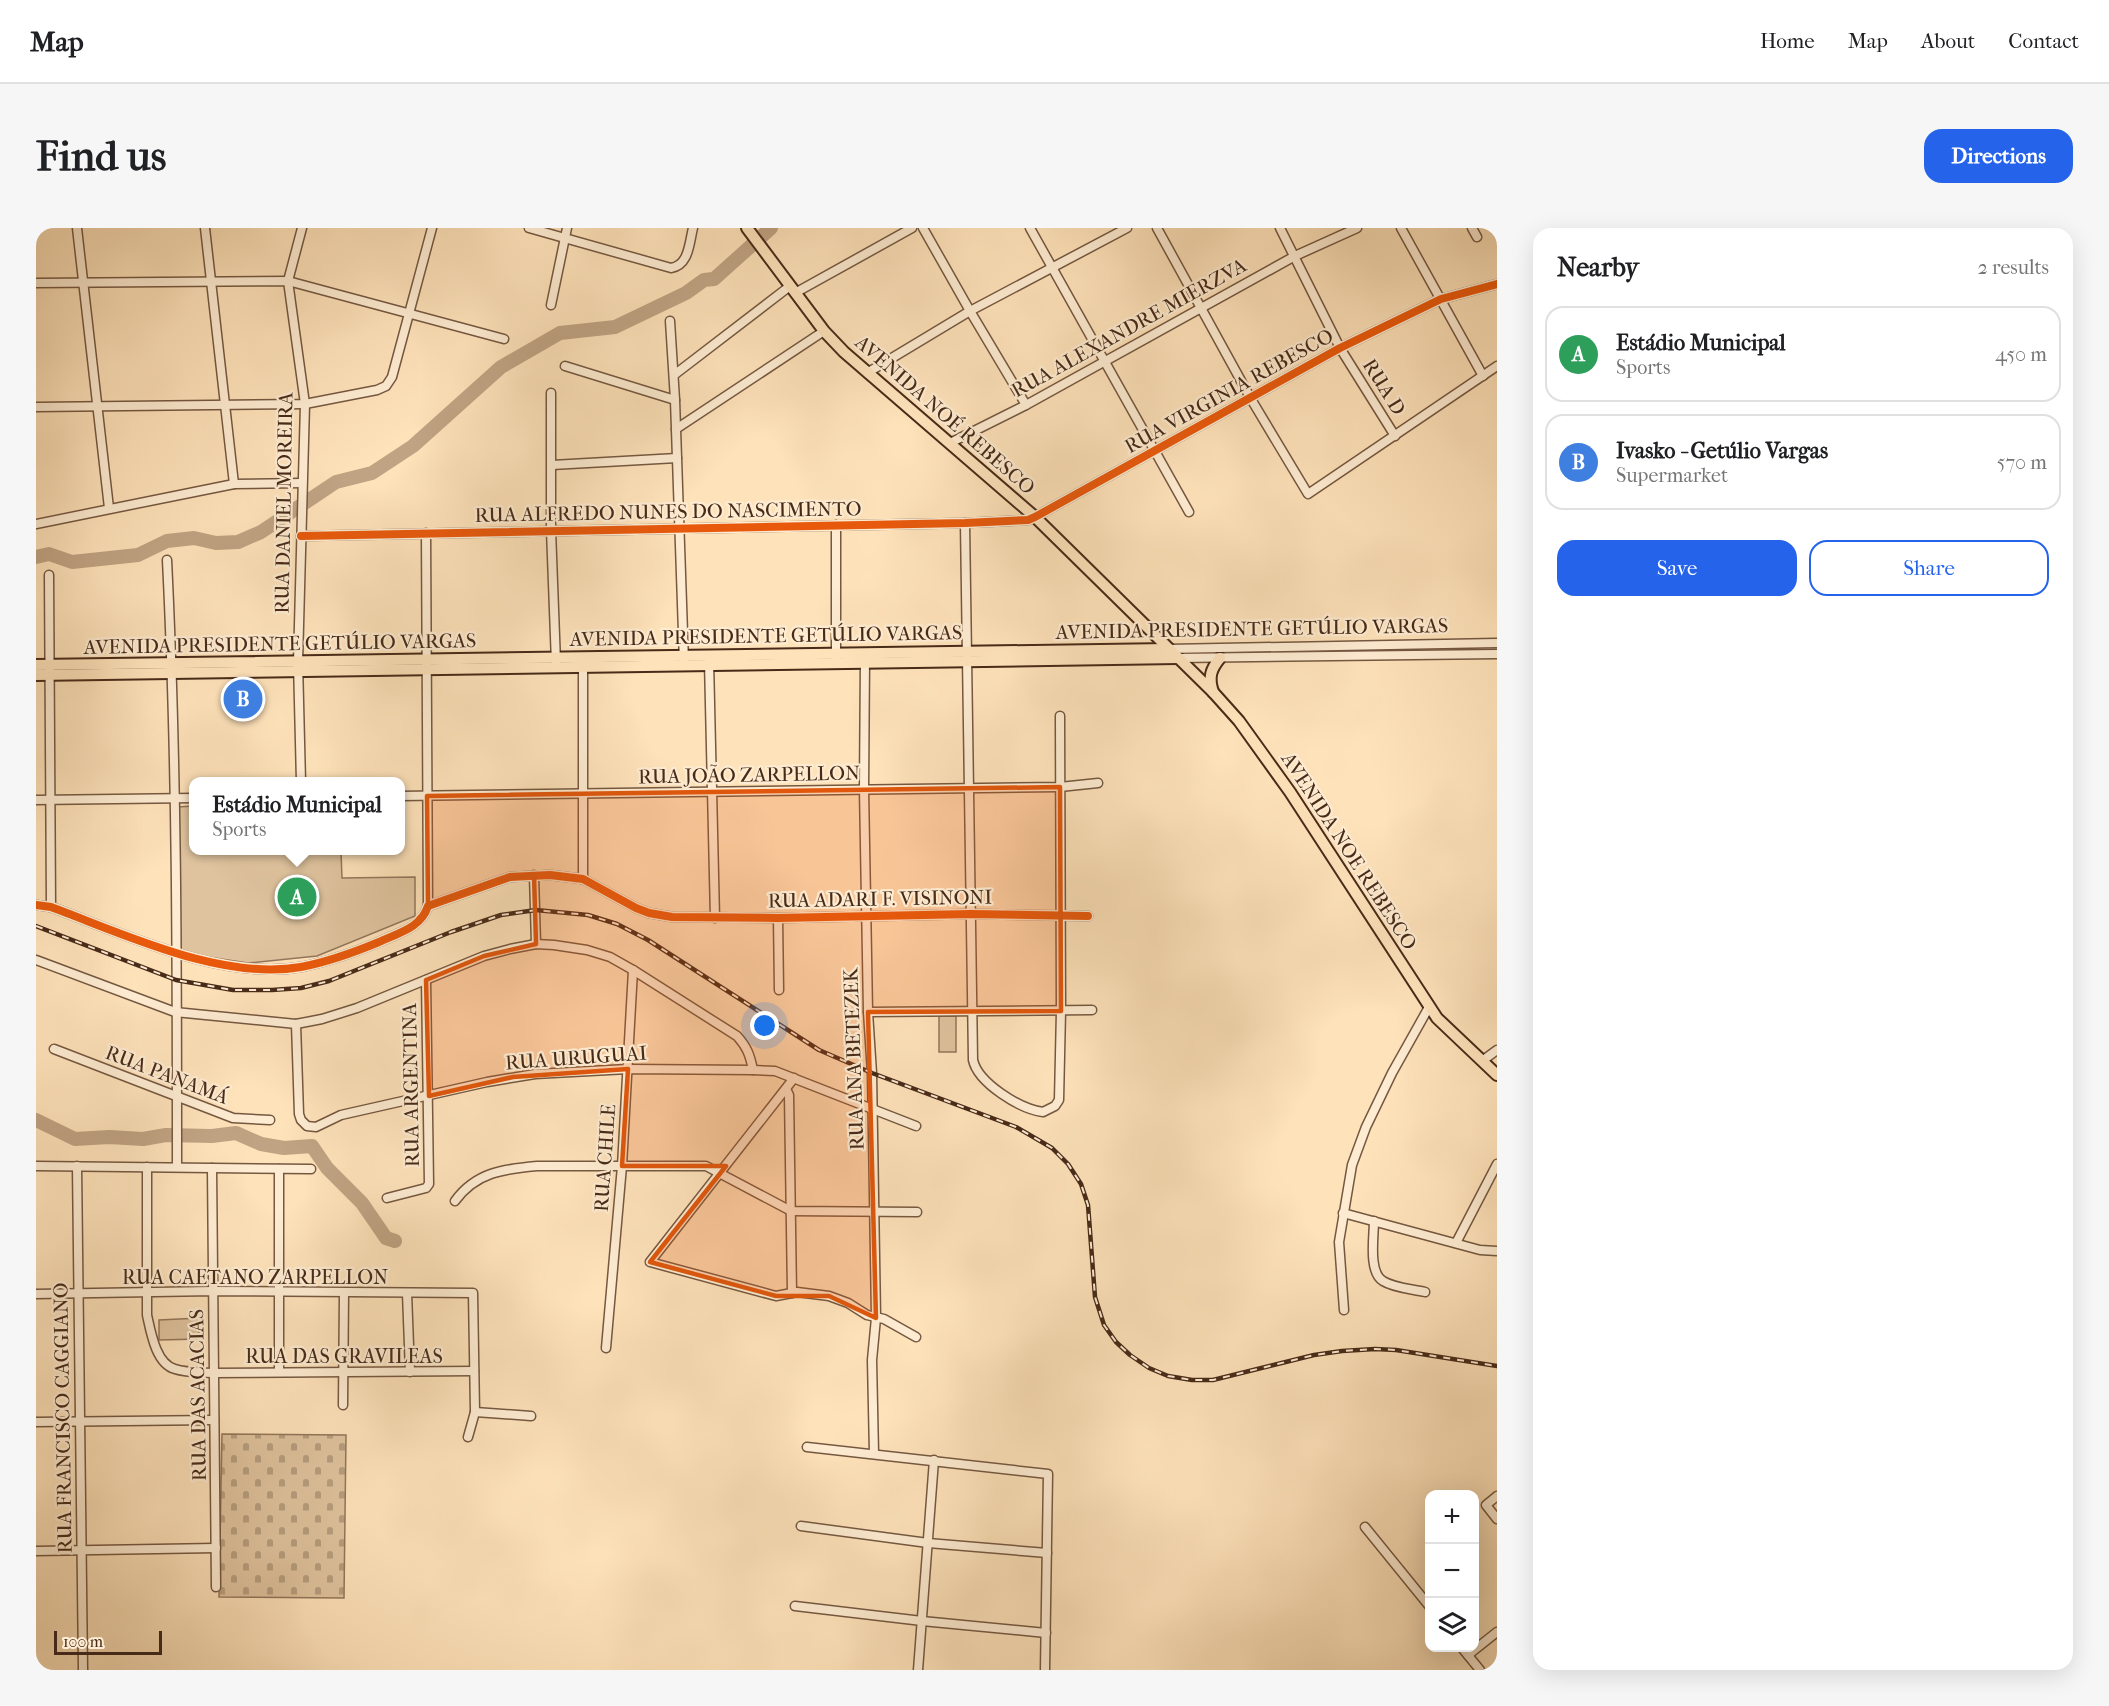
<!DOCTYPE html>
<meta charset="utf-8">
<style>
body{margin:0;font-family:"IM FELL French Canon",serif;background:#f6f6f6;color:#202124}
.controls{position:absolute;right:18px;bottom:18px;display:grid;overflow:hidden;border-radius:12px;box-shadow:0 6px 24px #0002}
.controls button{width:54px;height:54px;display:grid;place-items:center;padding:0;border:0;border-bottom:2px solid #e0e0e0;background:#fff;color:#202124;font:30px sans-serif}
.scale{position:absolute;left:18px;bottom:15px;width:108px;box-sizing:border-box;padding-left:6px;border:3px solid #472a18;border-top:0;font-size:16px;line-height:21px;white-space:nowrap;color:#472a18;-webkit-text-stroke:4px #feecd2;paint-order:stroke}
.you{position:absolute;left:729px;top:798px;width:21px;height:21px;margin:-15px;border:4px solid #fff;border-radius:50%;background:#1a73e8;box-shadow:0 0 0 9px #1a73e833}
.badge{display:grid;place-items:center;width:39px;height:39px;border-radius:50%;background:#2563eb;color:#fff;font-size:20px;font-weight:700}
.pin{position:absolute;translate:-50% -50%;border:3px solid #fff;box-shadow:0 2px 6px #0006}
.popup{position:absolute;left:153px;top:549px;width:216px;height:78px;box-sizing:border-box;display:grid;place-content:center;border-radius:12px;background:#fff;filter:drop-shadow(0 2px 4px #0005);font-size:20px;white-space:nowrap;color:#757577}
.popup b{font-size:22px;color:#202124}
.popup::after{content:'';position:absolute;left:50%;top:100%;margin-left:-12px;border:12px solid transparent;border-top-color:#fff}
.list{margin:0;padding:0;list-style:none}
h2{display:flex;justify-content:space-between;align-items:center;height:78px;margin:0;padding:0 24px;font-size:26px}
h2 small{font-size:20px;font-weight:400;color:#757577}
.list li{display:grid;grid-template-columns:39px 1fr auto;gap:18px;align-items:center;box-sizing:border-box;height:96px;margin:0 12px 12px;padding:0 12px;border:2px solid #e0e0e0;border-radius:18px}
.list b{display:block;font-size:22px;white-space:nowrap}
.list p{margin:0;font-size:20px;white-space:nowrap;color:#757577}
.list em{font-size:20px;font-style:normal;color:#757577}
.actions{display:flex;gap:12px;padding:18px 24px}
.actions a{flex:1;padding:14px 0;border:2px solid #2563eb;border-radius:18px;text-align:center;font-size:21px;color:#2563eb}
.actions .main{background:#2563eb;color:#fff}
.icon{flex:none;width:33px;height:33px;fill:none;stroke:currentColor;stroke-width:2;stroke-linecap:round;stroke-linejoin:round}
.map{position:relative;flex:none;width:1461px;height:1442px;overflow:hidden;border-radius:18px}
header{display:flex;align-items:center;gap:36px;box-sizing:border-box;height:84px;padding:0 30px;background:#fff;border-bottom:2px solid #e0e0e0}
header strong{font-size:28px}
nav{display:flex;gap:33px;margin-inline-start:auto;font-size:21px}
.intro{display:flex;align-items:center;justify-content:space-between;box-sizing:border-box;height:144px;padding:0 36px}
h1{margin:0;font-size:42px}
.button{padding:15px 27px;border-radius:18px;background:#2563eb;color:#fff;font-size:21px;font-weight:700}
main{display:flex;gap:36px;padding:0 36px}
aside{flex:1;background:#fff;border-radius:18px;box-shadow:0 6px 24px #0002}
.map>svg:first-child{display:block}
.cemetery{fill:url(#cemetery-stones);stroke:#93765b;stroke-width:1.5}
.pitch{fill:#dfc39e;stroke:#93765b;stroke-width:1.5}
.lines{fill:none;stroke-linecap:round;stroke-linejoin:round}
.river{stroke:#c0a383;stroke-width:14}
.minor-casing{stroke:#755840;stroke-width:11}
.major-casing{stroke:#472a18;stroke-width:14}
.minor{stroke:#feecd2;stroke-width:8}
.major{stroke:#fee2ba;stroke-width:10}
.rail-casing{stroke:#472a18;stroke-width:4.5}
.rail{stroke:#feecd2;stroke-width:2;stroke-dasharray:7;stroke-linecap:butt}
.cycleway-casing{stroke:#feecd2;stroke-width:11}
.cycleway{stroke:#e8590c;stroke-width:8}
.marked{fill:#e0570d;fill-opacity:0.2;stroke:#e0570d;stroke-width:4.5;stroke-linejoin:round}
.labels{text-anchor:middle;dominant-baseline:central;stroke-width:4.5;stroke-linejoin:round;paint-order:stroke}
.street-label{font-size:20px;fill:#472a18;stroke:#feecd2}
</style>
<header>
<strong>Map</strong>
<nav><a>Home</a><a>Map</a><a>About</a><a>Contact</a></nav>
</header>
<div class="intro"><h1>Find us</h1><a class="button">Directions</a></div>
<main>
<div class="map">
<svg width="1461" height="1442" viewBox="0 0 1461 1442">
<defs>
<pattern id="cemetery-stones" width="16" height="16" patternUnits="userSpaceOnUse" patternTransform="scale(1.5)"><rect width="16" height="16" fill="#dfc39e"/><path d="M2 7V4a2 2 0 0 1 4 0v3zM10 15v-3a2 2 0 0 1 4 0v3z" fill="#b79f80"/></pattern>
</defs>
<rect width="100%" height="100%" fill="#fee2ba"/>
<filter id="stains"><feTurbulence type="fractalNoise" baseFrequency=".00333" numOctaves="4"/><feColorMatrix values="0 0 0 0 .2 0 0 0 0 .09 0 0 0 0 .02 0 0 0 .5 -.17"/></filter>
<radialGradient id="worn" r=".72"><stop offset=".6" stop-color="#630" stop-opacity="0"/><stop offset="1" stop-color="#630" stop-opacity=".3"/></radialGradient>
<path class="cemetery" d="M186,1206L310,1207L308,1370L183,1369Z"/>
<g class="pitch">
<path d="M157,578L158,622L305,624L306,650L379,649V688L281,728L212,735L145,725L141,579Z"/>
<rect x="903" y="788" width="17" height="36"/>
<path d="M163,1090V1111L123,1112V1092Z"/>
</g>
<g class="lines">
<g class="river">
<path d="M0,329L13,326L36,334L102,327L131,313L158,310L180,315L202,314L225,304L300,254L336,245L377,218L465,139L524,105L579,99L650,65L668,52L678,51L735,0"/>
<path d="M0,892L39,911L73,909L107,911L130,907L176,908L200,905L225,916L248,920L276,918L291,940L326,975L350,1010L359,1013"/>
</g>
<g class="minor-casing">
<g id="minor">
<path d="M41,0L73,280"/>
<path d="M169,0L198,256"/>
<path d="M493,0L635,40C653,37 653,16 657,0"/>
<path d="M887,0L934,83L990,177"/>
<path d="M994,0L1153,284"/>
<path d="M1121,0L1215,171L1272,266L1461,138"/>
<path d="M1244,0L1304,120L1359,208"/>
<path d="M1365,0L1447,148"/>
<path d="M1436,0L1441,9"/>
<path d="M0,55L252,53L468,111"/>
<path d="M759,65L876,0"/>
<path d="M515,77L531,0"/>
<path d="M634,93L639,172L648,434"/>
<path d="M529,138L639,172"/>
<path d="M831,145L934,83L1091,0"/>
<path d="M638,147L754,58"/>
<path d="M515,165V302L520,435"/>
<path d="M0,179L269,176L341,162L350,158L356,149L396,0"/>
<path d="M640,201L788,103"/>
<path d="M914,215L990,177L1259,28L1321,0"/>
<path d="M516,237L641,230"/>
<path d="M929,295L937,832C942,855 984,881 1007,884L1019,878L1023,872L1025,783L1024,488"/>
<path d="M0,296L198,256L266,255"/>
<path d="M800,297V429"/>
<path d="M390,305L392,678"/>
<path d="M265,308L929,295L992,292L999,289L1304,120L1405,71L1461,56"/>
<path d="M131,332C141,534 141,736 141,938"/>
<path d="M13,347L15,679"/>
<path d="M1132,421L1461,415"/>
<path d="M829,429L828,561L832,784L836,845L840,1090L836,1132L838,1226"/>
<path d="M1142,430L1461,426"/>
<path d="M673,433L679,690"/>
<path d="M265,554L262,434L269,176L252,53L266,0"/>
<path d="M364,568L1024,559L1062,555"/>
<path d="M0,572L158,570"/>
<path d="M498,647L500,716"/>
<path d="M547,651V439"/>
<path d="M0,677L15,679C88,706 186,753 265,739C291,734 319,724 343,714C362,705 385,700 392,678L474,649L514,647L547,651L600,680L613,685L636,689L742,690L935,686L1052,688"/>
<path d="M742,690L743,762"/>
<path d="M0,732L139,784L260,796L286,791L321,780L448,728L474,721L500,716L518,717L551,722L574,729L597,742L701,808C711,819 714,827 717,842"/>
<path d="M832,784L1056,782"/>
<path d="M260,796L263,886L265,892L271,898L280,899L305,887L451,854L499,846L592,841L717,842L739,843L880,898"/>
<path d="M18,821L197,890L234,892"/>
<path d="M1446,833L1461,822"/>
<path d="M758,850L614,1034L740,1068L761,1064L793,1068L812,1075L831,1087L848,1091L880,1109"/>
<path d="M750,861L753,867L756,1065"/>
<path d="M0,938L275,941"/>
<path d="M41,938L47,1442"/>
<path d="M111,939V1087C115,1105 120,1136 139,1141C151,1145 166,1144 178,1145L438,1143"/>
<path d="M176,940L180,1359"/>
<path d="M243,941V1144"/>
<path d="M351,970L390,960L393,956L390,752"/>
<path d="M419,973C440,944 468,941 501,938H670L755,983L881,984"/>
<path d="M1307,985L1444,1022L1461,1023"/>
<path d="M1338,993C1338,1008 1332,1044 1347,1053C1358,1060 1376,1061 1389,1064"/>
<path d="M1420,1015L1461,936"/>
<path d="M371,1065L374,1144"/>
<path d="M0,1066L177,1063L437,1065L439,1184L432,1209"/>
<path d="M1308,1082L1303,1014L1316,937L1330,899L1356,845L1393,779"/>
<path d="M570,1120L586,938L597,742"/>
<path d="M307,1177L308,1065"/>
<path d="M439,1184L495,1188"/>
<path d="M0,1194L178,1192"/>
<path d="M771,1219L1012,1246L1009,1442"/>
<path d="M1461,1268L1450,1277L1461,1291"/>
<path d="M765,1298L892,1315L1011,1325"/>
<path d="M1329,1299L1394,1379"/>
<path d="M0,1323L180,1320"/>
<path d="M759,1378L886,1393L1010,1405"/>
<path d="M1426,1420L1444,1442"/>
<path d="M1432,1427L1461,1404"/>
<path d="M882,1442L898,1232"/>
</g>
</g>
<g class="major-casing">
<g id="major">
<path d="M711,0L788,103L808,124L999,289L1177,464L1203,493L1254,564L1401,790L1461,847"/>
<path d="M0,437L1132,421"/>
<path d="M0,447L1142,430"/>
<path d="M1177,464C1172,449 1175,441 1184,430"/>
</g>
</g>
<use href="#minor" class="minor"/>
<use href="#major" class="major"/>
<g class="rail-casing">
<path id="rail" d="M0,698L140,752L197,762H236L265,760L293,753L415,704L465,687L500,682L552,687L581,696L612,712L783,822L836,845L980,899L1016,920L1032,936L1045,956L1052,977L1059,1069L1068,1097L1080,1114L1094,1127L1113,1140L1132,1148L1156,1152H1177L1278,1127L1306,1123L1339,1121L1360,1122L1461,1138"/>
</g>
<use href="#rail" class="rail"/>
<g class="cycleway-casing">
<g id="cycleway">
<path d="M265,308L929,295L992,292L999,289L1304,120L1405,71L1461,56"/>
<path d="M0,677L15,679C88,706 186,753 265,739C291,734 319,724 343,714C362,705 385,700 392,678L474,649L514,647L547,651L600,680L613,685L636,689L742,690L935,686L1052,688"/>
</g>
</g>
<use href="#cycleway" class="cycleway"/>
</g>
<path class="marked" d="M1024,559L1025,783L832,784L840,1090L793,1068H740L614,1034L690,938H586L592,841L477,849L393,868L390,752L448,728L500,716L498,647L461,652L392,678L391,568Z"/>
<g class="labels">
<g class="street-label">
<text transform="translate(1093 100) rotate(-29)">RUA ALEXANDRE MIERZVA</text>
<text transform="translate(1348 159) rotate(58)">RUA D</text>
<text transform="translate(1193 163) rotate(-29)">RUA VIRGINIA REBESCO</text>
<text transform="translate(909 187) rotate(41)">AVENIDA NOÉ REBESCO</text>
<text transform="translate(248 275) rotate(-89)">RUA DANIEL MOREIRA</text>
<text transform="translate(632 284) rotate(-1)">RUA ALFREDO NUNES DO NASCIMENTO</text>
<text transform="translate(1216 401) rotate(-1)">AVENIDA PRESIDENTE GETÚLIO VARGAS</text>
<text transform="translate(730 408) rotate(-1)">AVENIDA PRESIDENTE GETÚLIO VARGAS</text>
<text transform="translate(244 416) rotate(-1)">AVENIDA PRESIDENTE GETÚLIO VARGAS</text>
<text transform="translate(713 547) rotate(-1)">RUA JOÃO ZARPELLON</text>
<text transform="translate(1313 623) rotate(57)">AVENIDA NOE REBESCO</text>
<text transform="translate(844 671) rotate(-1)">RUA ADARI F. VISINONI</text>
<text transform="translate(540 830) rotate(-4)">RUA URUGUAI</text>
<text transform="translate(818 831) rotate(-92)">RUA ANA BETEZEK</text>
<text transform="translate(131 847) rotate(21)">RUA PANAMÁ</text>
<text transform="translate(375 857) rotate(-91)">RUA ARGENTINA</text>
<text transform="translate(569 930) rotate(-86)">RUA CHILE</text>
<text x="219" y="1049">RUA CAETANO ZARPELLON</text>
<text x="308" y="1128">RUA DAS GRAVILEAS</text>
<text transform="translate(162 1167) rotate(-91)">RUA DAS ACACIAS</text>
<text transform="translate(27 1190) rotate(-91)">RUA FRANCISCO CAGGIANO</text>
</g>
</g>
<rect width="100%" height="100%" filter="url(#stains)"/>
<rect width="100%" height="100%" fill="url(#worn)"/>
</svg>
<div class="controls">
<button>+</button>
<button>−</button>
<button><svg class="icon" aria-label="layers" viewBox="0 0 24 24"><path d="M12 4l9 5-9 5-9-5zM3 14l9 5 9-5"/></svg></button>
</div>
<div class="scale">100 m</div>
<div class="you"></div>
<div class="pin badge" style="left:261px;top:669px;background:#2e9e5b">A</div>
<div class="popup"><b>Estádio Municipal</b>Sports</div>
<div class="pin badge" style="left:207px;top:471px;background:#3f7fe0">B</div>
</div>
<aside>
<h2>Nearby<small>2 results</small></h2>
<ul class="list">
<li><span class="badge" style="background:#2e9e5b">A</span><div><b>Estádio Municipal</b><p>Sports</p></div><em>450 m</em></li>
<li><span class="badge" style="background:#3f7fe0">B</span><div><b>Ivasko - Getúlio Vargas</b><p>Supermarket</p></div><em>570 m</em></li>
</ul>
<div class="actions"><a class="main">Save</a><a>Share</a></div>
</aside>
</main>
